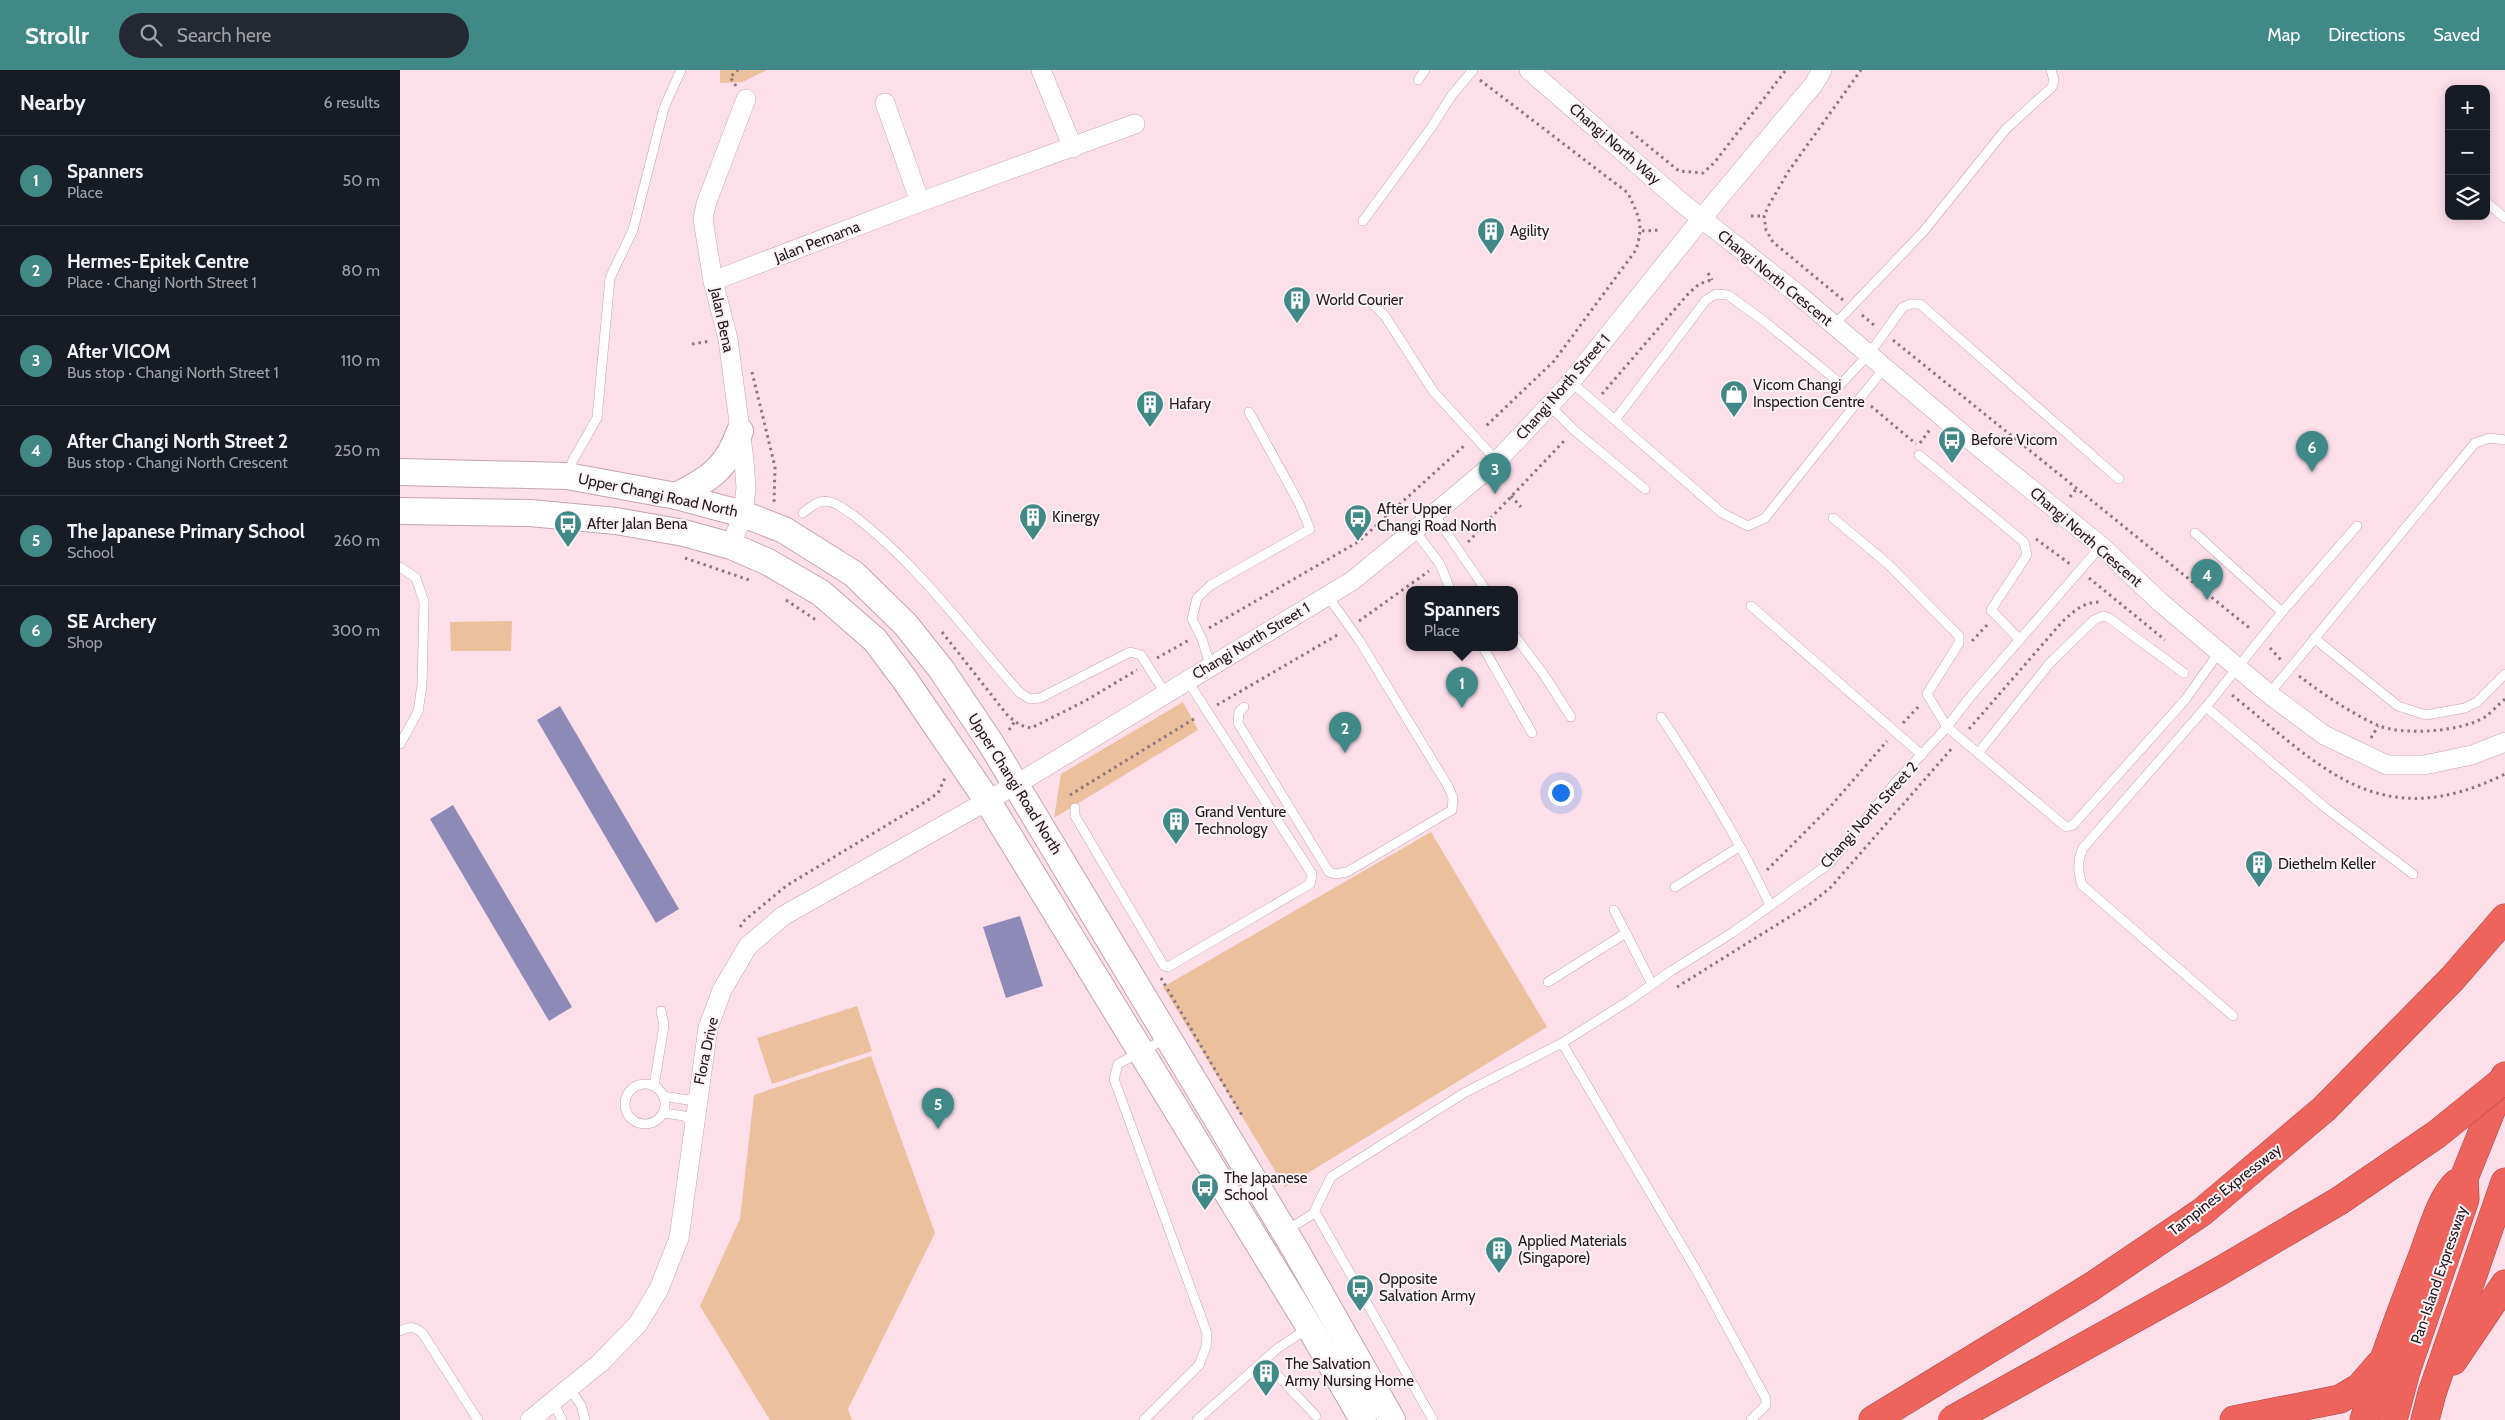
<!DOCTYPE html>
<meta charset="utf-8">
<style>
body{margin:0;font-family:Cabin,sans-serif;background:#242831;color:#f1f3f6}
.controls{position:absolute;right:15px;top:15px;display:grid;overflow:hidden;border-radius:10px;box-shadow:0 2px 12px #0003}
.controls button{width:45px;height:45px;display:grid;place-items:center;padding:0;border:0;border-bottom:1px solid #363941;background:#171b24;color:#f1f3f6;font:25px sans-serif}
.you{position:absolute;left:1160px;top:722px;width:18px;height:18px;margin:-12px;border:4px solid #fff;border-radius:50%;background:#1a73e8;box-shadow:0 0 0 8px #1a73e833}
.badge{display:grid;place-items:center;width:32px;height:32px;border-radius:50%;background:#418986;color:#fff;font-size:16px;font-weight:700}
.pin{position:absolute;translate:-50% -41px;filter:drop-shadow(0 1px 2px #0008)}
.pin::after{content:'';position:absolute;top:26px;width:18px;height:15px;background:inherit;clip-path:polygon(0 0,100% 0,50% 100%)}
.popup{position:absolute;left:1006px;top:516px;width:112px;height:65px;box-sizing:border-box;display:grid;place-content:center;border-radius:10px;background:#171b24;filter:drop-shadow(0 1px 4px #0005);font-size:16px;white-space:nowrap;color:#9ea1a6}
.popup b{font-size:19px;color:#f1f3f6}
.popup::after{content:'';position:absolute;left:50%;top:100%;margin-left:-10px;border:10px solid transparent;border-top-color:#171b24}
.list{margin:0;padding:0;list-style:none}
h2{display:flex;justify-content:space-between;align-items:center;height:65px;margin:0;padding:0 20px;font-size:21px}
h2 small{font-size:16px;font-weight:400;color:#9ea1a6}
.list li{display:grid;grid-template-columns:32px 1fr auto;gap:15px;align-items:center;box-sizing:border-box;height:90px;padding:0 20px;border-top:1px solid #363941}
.list b{display:block;font-size:19px;white-space:nowrap}
.list p{margin:0;font-size:16px;white-space:nowrap;color:#9ea1a6}
.list em{font-size:16px;font-style:normal;color:#9ea1a6}
.icon{flex:none;width:28px;height:28px;fill:none;stroke:currentColor;stroke-width:2;stroke-linecap:round;stroke-linejoin:round}
.map{position:relative;flex:none;width:2105px;height:1350px;overflow:hidden}
header{display:flex;align-items:center;gap:30px;box-sizing:border-box;height:70px;padding:0 25px;background:#418986;color:#fff}
header strong{font-size:24px}
nav{display:flex;gap:28px;margin-inline-start:auto;font-size:18px}
.search{width:350px;height:45px;background:#242831;display:flex;align-items:center;gap:12px;box-sizing:border-box;padding:0 18px;border-radius:28px;color:#9ea1a6;font-size:19px}
main{display:flex}
aside{flex:1;background:#171b24}
.map>svg:first-child{display:block}
.green{fill:#ecbf9d}
.water{fill:#8e8ab8}
.lines{fill:none;stroke-linecap:round;stroke-linejoin:round}
.lane-casing{stroke:#c6a3b1;stroke-width:10}
.street-casing{stroke:#c6a3b1;stroke-width:20}
.secondary-casing{stroke:#c6a3b1;stroke-width:28}
.highway-casing{stroke:#a74946;stroke-width:29}
.path{stroke:#8a767e;stroke-width:3;stroke-dasharray:2.5 4;stroke-linecap:butt}
.lane{stroke:#fff;stroke-width:9}
.street{stroke:#fff;stroke-width:19}
.secondary{stroke:#fff;stroke-width:26}
.highway{stroke:#ee635c;stroke-width:28}
.highway-bridge-casing{stroke:#a74946;stroke-width:29;stroke-linecap:butt}
.highway-bridge{stroke:#ee635c;stroke-width:28}
.labels{text-anchor:middle;dominant-baseline:central;stroke-width:4;stroke-linejoin:round;paint-order:stroke}
.street-label{font-size:15px;fill:#24181d;stroke:#fbf3f6}
.poi-label{font-size:15px;fill:#24181d;stroke:#fbf3f6;text-anchor:start}
</style>
<header>
<strong>Strollr</strong>
<div class="search"><svg class="icon" aria-label="search" viewBox="0 0 24 24"><circle cx="10" cy="10" r="6"/><path d="M15 15l6 6"/></svg>Search here</div>
<nav><a>Map</a><a>Directions</a><a>Saved</a></nav>
</header>
<main>
<aside>
<h2>Nearby<small>6 results</small></h2>
<ul class="list">
<li><span class="badge">1</span><div><b>Spanners</b><p>Place</p></div><em>50 m</em></li>
<li><span class="badge">2</span><div><b>Hermes-Epitek Centre</b><p>Place · Changi North Street 1</p></div><em>80 m</em></li>
<li><span class="badge">3</span><div><b>After VICOM</b><p>Bus stop · Changi North Street 1</p></div><em>110 m</em></li>
<li><span class="badge">4</span><div><b>After Changi North Street 2</b><p>Bus stop · Changi North Crescent</p></div><em>250 m</em></li>
<li><span class="badge">5</span><div><b>The Japanese Primary School</b><p>School</p></div><em>260 m</em></li>
<li><span class="badge">6</span><div><b>SE Archery</b><p>Shop</p></div><em>300 m</em></li>
</ul>
</aside>
<div class="map">
<svg width="2105" height="1350" viewBox="0 0 2105 1350">
<rect width="100%" height="100%" fill="#fddfea"/>
<g class="green">
<path d="M320,0H367L342,12L320,13Z"/>
<path d="M112,551L111,581H51L50,552Z"/>
<path d="M783,632L798,660L654,748L661,704Z"/>
<path d="M1031,762L1147,957L885,1117L763,917Z"/>
<path d="M457,936L472,981L372,1014L357,968Z"/>
<path d="M471,986L535,1163L448,1339L452,1350H370L300,1236L340,1149L354,1025Z"/>
</g>
<g class="water">
<path d="M160,636L279,839L256,853L137,650Z"/>
<path d="M53,735L172,937L149,951L30,749Z"/>
<path d="M620,846L643,916L606,928L583,857Z"/>
</g>
<g class="lines">
<g class="lane-casing">
<g id="lane">
<path d="M1018,10L1025,0"/>
<path d="M2086,132L2105,148"/>
<path d="M963,151L1031,58L1052,25L1073,0"/>
<path d="M972,233L985,246L1033,321L1097,391"/>
<path d="M1434,255L1523,162L1606,59L1652,17L1654,10L1651,0"/>
<path d="M1171,312L1322,443L1348,456L1365,448L1485,297"/>
<path d="M1149,335L1174,360L1245,419"/>
<path d="M1215,350L1306,230L1316,224L1328,225L1364,251L1441,314L1469,284L1503,237L1511,234H1520L1719,409"/>
<path d="M1519,385L1624,472L1627,485L1591,540L1620,570"/>
<path d="M168,403L173,390L197,348L210,208L233,160L264,38L281,0"/>
<path d="M403,443C412,436 419,429 430,432C438,433 446,441 453,445C518,494 567,563 620,623L630,629L640,628L730,582L741,585L765,623"/>
<path d="M1034,444L1085,519"/>
<path d="M1433,448L1488,494L1559,566V573L1527,624L1547,657L1666,757L1673,755L1785,630L1820,581"/>
<path d="M1014,460L1040,494L1050,519"/>
<path d="M1795,463L1882,542L1806,637L1683,778C1677,792 1678,801 1682,815L1833,946"/>
<path d="M0,497L16,508L24,532L22,615L18,642L0,674"/>
<path d="M1351,536L1522,685"/>
<path d="M1882,542L1957,456"/>
<path d="M1114,565L1144,605L1171,647"/>
<path d="M1914,568L1998,636L2026,645L2065,638L2077,632L2105,604"/>
<path d="M1083,577L1132,663"/>
<path d="M810,595L802,569L792,549L797,528L811,515L910,459L899,433L849,342"/>
<path d="M1869,624L2075,373L2090,368L2105,370"/>
<path d="M844,637L839,642L838,653L929,802L936,804L947,802L1052,740L1053,728L1048,716L959,570L927,525"/>
<path d="M1806,637L1927,739L2013,804"/>
<path d="M1261,647C1301,707 1339,770 1370,835"/>
<path d="M1579,682L1649,594L1694,550L1703,546L1709,548L1784,603"/>
<path d="M675,738V746L764,896L768,897L910,814L912,804L787,610"/>
<path d="M1275,817L1339,777"/>
<path d="M1214,840L1252,914"/>
<path d="M1148,912L1226,863"/>
<path d="M1162,973L1299,1205L1366,1329V1335L1351,1350"/>
<circle cx="245" cy="1034" r="20"/>
<path d="M254,1016L264,955L261,941"/>
<path d="M263,1026L288,1030L297,1025"/>
<path d="M263,1043L285,1046L294,1056"/>
<path d="M913,1144L931,1107L1064,1023L1162,973L1230,930L1271,901L1332,863L1430,793L1495,713L1547,657L1570,627L1701,476"/>
<path d="M887,1160L913,1144L917,1145L1033,1350"/>
<path d="M0,1261C10,1256 15,1256 23,1264L78,1350"/>
<path d="M864,1291L916,1346"/>
<path d="M169,1318L181,1335L185,1350"/>
<path d="M153,1332L162,1350"/>
<path d="M744,1350L799,1295L806,1277L807,1263L714,1009L718,994L765,969"/>
<path d="M797,1350L878,1278L907,1259"/>
</g>
</g>
<g class="street-casing">
<g id="street">
<path d="M641,0L673,78"/>
<path d="M1129,0L1282,133L1395,222L1564,365L1701,476L1760,532L1869,624L1924,665L1987,695H2024L2072,685L2105,672"/>
<path d="M485,33L520,132"/>
<path d="M313,211L520,132L735,54"/>
<path d="M331,476L343,444L346,418L344,390L328,269L313,211L306,168L303,149L306,134L346,29"/>
<path d="M130,1350L200,1293L238,1254L259,1219L279,1168L308,958L322,920L348,876L383,846L617,714L952,511L1034,444L1097,391L1165,319L1302,148L1414,14L1422,0"/>
</g>
</g>
<g class="secondary-casing">
<g id="secondary">
<path d="M0,402L167,406L276,426L343,444L384,460L454,504L506,555L541,599L590,672L895,1179L992,1350"/>
<path d="M276,426C310,409 327,398 340,361"/>
<path d="M0,441L130,443L216,451L284,463L331,476L368,492L421,523L475,570L505,610L587,730L910,1258L963,1350"/>
</g>
</g>
<g class="highway-casing">
<g id="highway">
<path d="M2053,1291L2105,1214"/>
<path d="M1473,1350L1691,1217L1802,1142L1924,1039L2052,909L2105,848"/>
<path d="M1834,1350L1940,1329L1960,1317L1979,1295"/>
<path d="M1964,1350C1981,1294 2002,1239 2023,1185C2031,1164 2041,1127 2057,1113"/>
<path d="M1993,1350L2006,1301L2065,1129L2064,1108L2105,1006"/>
<path d="M2025,1350L2032,1323L2105,1112"/>
</g>
</g>
<g class="path">
<path d="M1080,10L1228,123C1239,148 1244,153 1236,180L1154,291L1084,358"/>
<path d="M336,16L330,7L338,0"/>
<path d="M1231,62L1279,101L1303,103L1314,93L1386,0"/>
<path d="M1351,146H1364"/>
<path d="M1242,161L1260,160"/>
<path d="M1308,203L1312,210"/>
<path d="M1443,230L1373,172L1366,160L1364,146L1369,135L1388,102L1461,0"/>
<path d="M1462,245L1474,255"/>
<path d="M1493,270L1852,560"/>
<path d="M292,274L311,271"/>
<path d="M352,302L375,397L374,433"/>
<path d="M1202,324L1288,224L1299,214L1311,210"/>
<path d="M1471,336L1516,374"/>
<path d="M1520,373L1531,358"/>
<path d="M1111,426L1121,437"/>
<path d="M1670,427L1677,418"/>
<path d="M1636,469L1670,494"/>
<path d="M1068,472L1165,370"/>
<path d="M285,488L352,511"/>
<path d="M1689,508L1765,570"/>
<path d="M386,530L416,550"/>
<path d="M959,551L1029,501"/>
<path d="M809,558L958,472L1065,375"/>
<path d="M542,562L608,646L620,655L631,658L685,631L737,600"/>
<path d="M1572,571L1588,554"/>
<path d="M1870,578L1881,590"/>
<path d="M757,588L789,570"/>
<path d="M1899,606C1923,624 1949,642 1977,655C2002,666 2061,662 2085,647C2092,642 2098,635 2105,629"/>
<path d="M1832,625C1924,699 1980,766 2105,704"/>
<path d="M817,635L939,564"/>
<path d="M1503,653L1519,636"/>
<path d="M1569,659L1662,552C1674,541 1683,532 1700,532"/>
<path d="M609,660L615,651"/>
<path d="M1971,668L1978,656"/>
<path d="M670,725L797,647"/>
<path d="M1367,800L1430,737L1487,671"/>
<path d="M340,857L345,850L386,816L525,732L538,723L545,708"/>
<path d="M761,908L843,1047"/>
<path d="M1277,917L1410,834L1431,817L1553,677"/>
</g>
<use href="#lane" class="lane"/>
<use href="#street" class="street"/>
<use href="#secondary" class="secondary"/>
<use href="#highway" class="highway"/>
<g class="highway-bridge-casing">
<path id="highway-bridge" d="M1552,1350L1820,1201L1939,1131L2037,1064L2105,1009"/>
</g>
<use href="#highway-bridge" class="highway-bridge"/>
</g>
<defs>
<g id="building-pin" transform="scale(1.4375)"><path d="M0 17L-7.5 6A9.5 9.5 0 1 1 7.5 6Z" fill="#418986" stroke="#fbf3f6"/><path d="M-4-6H4V6H1V3H-1V6H-4ZM-2.5-4.3h1.7v1.8h-1.7ZM.8-4.3h1.7v1.8H.8ZM-2.5-1h1.7V.8h-1.7ZM.8-1h1.7V.8H.8Z" fill="#fff"/></g>
<g id="shop-pin" transform="scale(1.4375)"><path d="M0 17L-7.5 6A9.5 9.5 0 1 1 7.5 6Z" fill="#418986" stroke="#fbf3f6"/><path d="M-5-2.5h2.3a2.7 3.5 0 0 1 5.4 0H5L5.5 6h-11ZM-1.5-2.5h3a1.5 2.3 0 0 0-3 0Z" fill="#fff"/></g>
<g id="bus-pin" transform="scale(1.4375)"><path d="M0 17L-7.5 6A9.5 9.5 0 1 1 7.5 6Z" fill="#418986" stroke="#fbf3f6"/><path d="M-5-6H5V4H4V6H2V4H-2V6H-4V4H-5ZM-3.5-4V0h7V-4ZM-3.5 1.2v1.5H-2V1.2ZM2 1.2v1.5H3.5V1.2Z" fill="#fff"/></g>
</defs>
<g fill-rule="evenodd">
<use href="#building-pin" x="1091" y="161"/>
<use href="#building-pin" x="897" y="230"/>
<use href="#shop-pin" x="1334" y="324"/>
<use href="#building-pin" x="750" y="334"/>
<use href="#bus-pin" x="1552" y="370"/>
<use href="#building-pin" x="633" y="447"/>
<use href="#bus-pin" x="958" y="448"/>
<use href="#bus-pin" x="168" y="454"/>
<use href="#building-pin" x="776" y="751"/>
<use href="#building-pin" x="1859" y="794"/>
<use href="#bus-pin" x="805" y="1117"/>
<use href="#building-pin" x="1099" y="1180"/>
<use href="#bus-pin" x="960" y="1218"/>
<use href="#building-pin" x="866" y="1303"/>
</g>
<g class="labels">
<g class="street-label">
<text transform="translate(1215 74) rotate(41)">Changi North Way</text>
<text transform="translate(417 172) rotate(-21)">Jalan Pernama</text>
<text transform="translate(1375 208) rotate(39)">Changi North Crescent</text>
<text transform="translate(322 250) rotate(78)">Jalan Bena</text>
<text transform="translate(1163 317) rotate(-49)">Changi North Street 1</text>
<text transform="translate(258 425) rotate(12)">Upper Changi Road North</text>
<text transform="translate(1686 467) rotate(41)">Changi North Crescent</text>
<text transform="translate(851 571) rotate(-31)">Changi North Street 1</text>
<text transform="translate(615 714) rotate(58)">Upper Changi Road North</text>
<text transform="translate(1469 745) rotate(-48)">Changi North Street 2</text>
<text transform="translate(306 981) rotate(-78)">Flora Drive</text>
<text transform="translate(1825 1120) rotate(-38)">Tampines Expressway</text>
<text transform="translate(2039 1205) rotate(-71)">Pan-Island Expressway</text>
</g>
<g class="poi-label">
<text x="1110" y="161">Agility</text>
<text x="916" y="230">World Courier</text>
<text x="1353" y="315">Vicom Changi<tspan x="1353" dy="17">Inspection Centre</tspan></text>
<text x="769" y="334">Hafary</text>
<text x="1571" y="370">Before Vicom</text>
<text x="977" y="439">After Upper<tspan x="977" dy="17">Changi Road North</tspan></text>
<text x="652" y="447">Kinergy</text>
<text x="187" y="454">After Jalan Bena</text>
<text x="795" y="742">Grand Venture<tspan x="795" dy="17">Technology</tspan></text>
<text x="1878" y="794">Diethelm Keller</text>
<text x="824" y="1108">The Japanese<tspan x="824" dy="17">School</tspan></text>
<text x="1118" y="1171">Applied Materials<tspan x="1118" dy="17">(Singapore)</tspan></text>
<text x="979" y="1209">Opposite<tspan x="979" dy="17">Salvation Army</tspan></text>
<text x="885" y="1294">The Salvation<tspan x="885" dy="17">Army Nursing Home</tspan></text>
</g>
</g>
</svg>
<div class="controls">
<button>+</button>
<button>−</button>
<button><svg class="icon" aria-label="layers" viewBox="0 0 24 24"><path d="M12 4l9 5-9 5-9-5zM3 14l9 5 9-5"/></svg></button>
</div>
<div class="you"></div>
<div class="pin badge" style="left:1062px;top:638px">1</div>
<div class="popup"><b>Spanners</b>Place</div>
<div class="pin badge" style="left:945px;top:683px">2</div>
<div class="pin badge" style="left:1095px;top:424px">3</div>
<div class="pin badge" style="left:1807px;top:530px">4</div>
<div class="pin badge" style="left:538px;top:1059px">5</div>
<div class="pin badge" style="left:1912px;top:402px">6</div>
</div>
</main>
